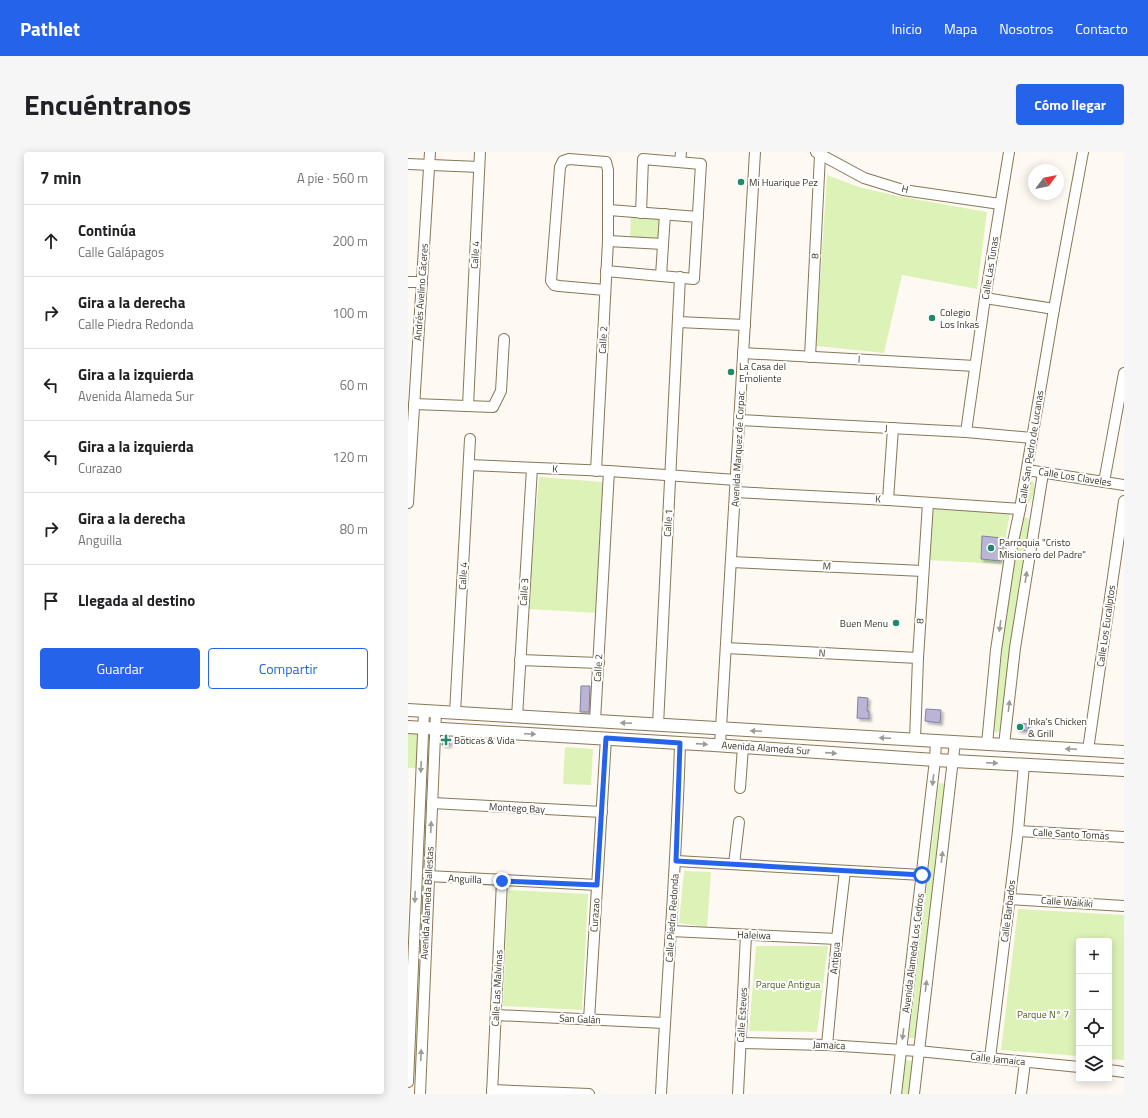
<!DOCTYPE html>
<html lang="es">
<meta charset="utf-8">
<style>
body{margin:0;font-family:"Titillium Web",sans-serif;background:#f6f6f6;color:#202124}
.controls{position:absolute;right:12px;bottom:12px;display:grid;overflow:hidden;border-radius:4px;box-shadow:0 2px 10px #0003}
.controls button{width:36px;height:36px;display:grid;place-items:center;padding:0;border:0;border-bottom:1px solid #e0e0e0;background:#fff;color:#202124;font:20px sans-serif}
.compass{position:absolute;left:620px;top:12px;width:36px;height:36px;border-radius:50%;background:#fff;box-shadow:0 2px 10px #0003;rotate:58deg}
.stop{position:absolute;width:12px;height:12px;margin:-9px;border:3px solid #2563eb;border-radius:50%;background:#fff}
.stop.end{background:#2563eb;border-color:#fff;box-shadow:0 1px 4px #0008}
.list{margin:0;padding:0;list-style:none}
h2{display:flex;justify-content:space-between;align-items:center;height:52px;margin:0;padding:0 16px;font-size:17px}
h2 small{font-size:13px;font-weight:400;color:#757577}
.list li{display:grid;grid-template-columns:26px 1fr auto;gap:12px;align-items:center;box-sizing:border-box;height:72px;padding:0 16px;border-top:1px solid #e0e0e0}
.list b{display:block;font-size:15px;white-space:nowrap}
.list p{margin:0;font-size:13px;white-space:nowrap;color:#757577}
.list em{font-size:13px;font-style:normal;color:#757577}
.actions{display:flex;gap:8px;padding:12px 16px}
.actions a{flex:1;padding:9px 0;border:1px solid #2563eb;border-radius:4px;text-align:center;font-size:14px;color:#2563eb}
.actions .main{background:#2563eb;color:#fff}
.icon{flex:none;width:22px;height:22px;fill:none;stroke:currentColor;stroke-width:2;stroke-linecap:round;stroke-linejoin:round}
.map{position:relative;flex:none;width:716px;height:942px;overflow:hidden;border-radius:4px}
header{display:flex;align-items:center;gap:24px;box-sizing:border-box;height:56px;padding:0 20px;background:#2563eb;color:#fff}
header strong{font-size:19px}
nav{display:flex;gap:22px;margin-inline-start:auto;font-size:14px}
.intro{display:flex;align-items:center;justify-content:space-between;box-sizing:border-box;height:96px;padding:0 24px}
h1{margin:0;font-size:28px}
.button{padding:10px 18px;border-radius:4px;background:#2563eb;color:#fff;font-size:14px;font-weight:700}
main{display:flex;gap:24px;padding:0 24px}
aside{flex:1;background:#fff;border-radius:4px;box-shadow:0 2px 10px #0003}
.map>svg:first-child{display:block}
.green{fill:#dcf2b7}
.building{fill:#bab4d7;stroke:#857fa0;filter:url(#shadow)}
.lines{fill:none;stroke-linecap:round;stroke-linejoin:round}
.minor-casing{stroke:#877758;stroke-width:12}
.major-casing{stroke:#877758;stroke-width:14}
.minor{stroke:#fff;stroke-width:10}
.major{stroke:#fff;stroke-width:12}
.oneway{fill:#9e9a94}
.route{stroke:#2563eb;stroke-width:5}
.poi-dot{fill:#1e8a68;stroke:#fff;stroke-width:1.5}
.labels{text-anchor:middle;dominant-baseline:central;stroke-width:4;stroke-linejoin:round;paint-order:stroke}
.poi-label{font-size:10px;fill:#3c3528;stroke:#fff;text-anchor:start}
.street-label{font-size:10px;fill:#3c3528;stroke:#fff}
.park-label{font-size:10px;fill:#4b5e1e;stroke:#fff}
</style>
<header>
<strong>Pathlet</strong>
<nav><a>Inicio</a><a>Mapa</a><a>Nosotros</a><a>Contacto</a></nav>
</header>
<div class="intro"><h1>Encuéntranos</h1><a class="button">Cómo llegar</a></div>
<main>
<aside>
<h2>7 min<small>A pie · 560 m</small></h2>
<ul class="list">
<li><svg class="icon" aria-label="ahead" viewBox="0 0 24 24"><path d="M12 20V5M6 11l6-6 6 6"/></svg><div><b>Continúa</b><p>Calle Galápagos</p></div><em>200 m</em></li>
<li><svg class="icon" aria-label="right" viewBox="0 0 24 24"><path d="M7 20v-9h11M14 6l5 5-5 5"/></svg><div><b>Gira a la derecha</b><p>Calle Piedra Redonda</p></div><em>100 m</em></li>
<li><svg class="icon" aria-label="left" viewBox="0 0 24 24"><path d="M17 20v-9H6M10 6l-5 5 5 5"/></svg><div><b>Gira a la izquierda</b><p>Avenida Alameda Sur</p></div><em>60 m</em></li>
<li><svg class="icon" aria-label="left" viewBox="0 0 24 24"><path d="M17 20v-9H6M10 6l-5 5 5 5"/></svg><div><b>Gira a la izquierda</b><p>Curazao</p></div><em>120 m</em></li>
<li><svg class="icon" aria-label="right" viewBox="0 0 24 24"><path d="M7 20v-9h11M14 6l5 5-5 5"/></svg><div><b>Gira a la derecha</b><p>Anguilla</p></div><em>80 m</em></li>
<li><svg class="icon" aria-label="arrive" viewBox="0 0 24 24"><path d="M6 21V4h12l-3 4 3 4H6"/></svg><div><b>Llegada al destino</b></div></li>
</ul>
<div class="actions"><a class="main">Guardar</a><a>Compartir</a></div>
</aside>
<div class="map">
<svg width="716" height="942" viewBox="0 0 716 942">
<defs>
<filter id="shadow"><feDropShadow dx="2.5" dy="2.5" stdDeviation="1" flood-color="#0004"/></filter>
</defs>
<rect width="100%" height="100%" fill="#fefaf3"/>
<g class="green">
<path d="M419,23L451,35L489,44L579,60L569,137L494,123L476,201L408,194Z"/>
<path d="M223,60L257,62L255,92L222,90Z"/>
<path d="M131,325L195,330L189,461L120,457Z"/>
<path d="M621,329H625C628,335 625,348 620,352L617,350Z"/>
<path d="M522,355L602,360L593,412L519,408Z"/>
<path d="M615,365L620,366L622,372L606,473L593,577L589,581H588L585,576V569L595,474L611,372Z"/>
<path d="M0,578L11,579L9,616H0Z"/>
<path d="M19,589H23L15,791H10Z"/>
<path d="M157,595L185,597L183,633L155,632Z"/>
<path d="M531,631L539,632L509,886H501Z"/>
<path d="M276,719L303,720L299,775L271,771Z"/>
<path d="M100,738L180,742L174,858L95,854Z"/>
<path d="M610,757L716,763V908L701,907V789H671V904L593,898Z"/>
<path d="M348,794H420L409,880L341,879Z"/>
<path d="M10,806L14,807L9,922H5Z"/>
<path d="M497,908L505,909L502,942H494Z"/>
</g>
<g class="building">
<path d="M574,384L594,386L592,409L573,407Z"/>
<path d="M173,534H182L181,560H172Z"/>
<path d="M450,545L460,546L459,559H461V567L449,566Z"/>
<path d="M518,557L533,558L532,571L517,569Z"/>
<path d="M610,571L621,572L620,579L609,578Z"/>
<path d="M35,585H42L41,593H34Z"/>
</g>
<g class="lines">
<g class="minor-casing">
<g id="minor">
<path d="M408,0L456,26L495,38L592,52"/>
<path d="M272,10L273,0"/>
<path d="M0,12L71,15"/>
<path d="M201,58L290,65"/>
<path d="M200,89L255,92"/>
<path d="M198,119L286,127L293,12L235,7L233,61"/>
<path d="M253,124L257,62"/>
<path d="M0,130H14"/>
<path d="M577,146L646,157"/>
<path d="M270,170L337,173"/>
<path d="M335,201L567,214"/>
<path d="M402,205L412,3"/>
<path d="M6,252L85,255L93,239L96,187"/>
<path d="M60,254L72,0"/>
<path d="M332,268L558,280L624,286"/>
<path d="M558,280L577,146L601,0"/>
<path d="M61,313L201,319L328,328"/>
<path d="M619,318L716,333"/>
<path d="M188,319L200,89V18L198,10L161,7L155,9L152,15L143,129L146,133L151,134L197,138"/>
<path d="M696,330L716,221"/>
<path d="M327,340L480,348L612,357"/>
<path d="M480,348L485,276"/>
<path d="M0,351L22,0"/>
<path d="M323,410L515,419"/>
<path d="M318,496L510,506"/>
<path d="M112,508L191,511"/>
<path d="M47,561L62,287"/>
<path d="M109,565L124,316"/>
<path d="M187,569L201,319"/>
<path d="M250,573L272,125"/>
<path d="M507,588L510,506L520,351"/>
<path d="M579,592L588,498L602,404L612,357L646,157L675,0"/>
<path d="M312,593L347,0"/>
<path d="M596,593L607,496L635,321"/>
<path d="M680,598L716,349"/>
<path d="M332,636L335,595"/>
<path d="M24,651L194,660"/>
<path d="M610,679L716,685"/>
<path d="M268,709L514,723"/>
<path d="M326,712L331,670"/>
<path d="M20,724L189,733"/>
<path d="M602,747L716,754"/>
<path d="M263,779L429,787"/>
<path d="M88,863L256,871"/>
<path d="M181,868L198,586"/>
<path d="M333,891L419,893L510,899L671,915"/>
<path d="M419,893L429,787L437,719"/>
<path d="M582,906L610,679L616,613"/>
<path d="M701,918L716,920"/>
<path d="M0,930L16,559"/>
<path d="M84,938L181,942"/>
<path d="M12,942L28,560"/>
<path d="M84,942L94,729"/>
<path d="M253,942C259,825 269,708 272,591"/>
<path d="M330,942L338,783"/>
<path d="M488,942L527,608L528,589"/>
<path d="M506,942L547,590"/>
<path d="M613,942L617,910"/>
</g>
</g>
<g class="major-casing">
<g id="major">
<path d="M0,558L716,600"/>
<path d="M0,575L306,593L527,608L716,618"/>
</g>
</g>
<use href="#minor" class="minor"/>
<use href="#major" class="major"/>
</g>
<defs><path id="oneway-solid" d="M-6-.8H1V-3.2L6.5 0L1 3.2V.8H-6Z"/></defs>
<g class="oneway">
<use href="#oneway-solid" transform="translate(618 425) rotate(-81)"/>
<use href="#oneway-solid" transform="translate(592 474) rotate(98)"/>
<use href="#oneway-solid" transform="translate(601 554) rotate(-83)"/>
<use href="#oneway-solid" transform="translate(218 571) rotate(-177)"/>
<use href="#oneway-solid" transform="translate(348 579) rotate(-177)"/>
<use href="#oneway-solid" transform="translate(122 582) rotate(3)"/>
<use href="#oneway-solid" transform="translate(477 586) rotate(-177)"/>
<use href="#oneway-solid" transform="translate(294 592) rotate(4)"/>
<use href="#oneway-solid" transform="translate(663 597) rotate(-177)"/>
<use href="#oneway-solid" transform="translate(423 601) rotate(4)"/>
<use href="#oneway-solid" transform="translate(584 611) rotate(3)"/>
<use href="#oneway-solid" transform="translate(13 615) rotate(93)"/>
<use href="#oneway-solid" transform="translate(525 628) rotate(97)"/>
<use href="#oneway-solid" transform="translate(23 675) rotate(-87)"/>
<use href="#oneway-solid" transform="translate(534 705) rotate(-83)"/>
<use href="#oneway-solid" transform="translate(7 745) rotate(92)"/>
<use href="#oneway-solid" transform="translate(518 834) rotate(-83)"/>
<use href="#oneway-solid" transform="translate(495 882) rotate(97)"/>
<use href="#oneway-solid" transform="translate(13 903) rotate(-88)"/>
</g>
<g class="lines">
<path class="route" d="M94,729L189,733L198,586L272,591L268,709L514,723"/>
</g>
<g class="poi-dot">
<circle cx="333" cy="30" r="4"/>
<circle cx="524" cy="166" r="4"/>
<circle cx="323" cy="220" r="4"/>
<circle cx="583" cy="396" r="4"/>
<circle cx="488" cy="471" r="4"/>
<circle cx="612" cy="575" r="4"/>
<path d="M36 582h4v4h4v4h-4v4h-4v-4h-4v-4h4z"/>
</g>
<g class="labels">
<g class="poi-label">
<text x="341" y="30">Mi Huarique Pez</text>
<text x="532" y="160">Colegio<tspan x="532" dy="12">Los Inkas</tspan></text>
<text x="331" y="214">La Casa del<tspan x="331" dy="12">Emoliente</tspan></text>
<text x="591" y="390">Parroquia "Cristo<tspan x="591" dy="12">Misionero del Padre"</tspan></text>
<text x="480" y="471" text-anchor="end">Buen Menu</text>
<text x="620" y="569">Inka's Chicken<tspan x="620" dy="12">&amp; Grill</tspan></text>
<text x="46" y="588">Boticas &amp; Vida</text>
</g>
<g class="street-label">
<text transform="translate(497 37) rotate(12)">H</text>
<text transform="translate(67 103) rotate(-87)">Calle 4</text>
<text transform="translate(407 104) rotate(-87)">8</text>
<text transform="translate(582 116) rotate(-81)">Calle Las Tunas</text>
<text transform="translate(13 140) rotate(-86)">Andrés Avelino Cáceres</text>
<text transform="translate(195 188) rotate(-87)">Calle 2</text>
<text transform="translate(451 207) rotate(2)">I</text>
<text transform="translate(478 276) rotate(3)">J</text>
<text transform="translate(623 295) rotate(-81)">Calle San Pedro de Lucanas</text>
<text transform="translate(330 297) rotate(-87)">Avenida Marquez de Corpac</text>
<text transform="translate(147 317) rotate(3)">K</text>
<text transform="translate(667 325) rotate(9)">Calle Los Claveles</text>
<text transform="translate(470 347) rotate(3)">K</text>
<text transform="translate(260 371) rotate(-87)">Calle 1</text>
<text transform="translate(419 414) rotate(3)">M</text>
<text transform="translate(55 424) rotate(-87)">Calle 4</text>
<text transform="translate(116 440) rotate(-87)">Calle 3</text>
<text transform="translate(512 469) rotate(-87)">8</text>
<text transform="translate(698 474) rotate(-82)">Calle Los Eucaliptos</text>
<text transform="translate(414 501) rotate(3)">N</text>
<text transform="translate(190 516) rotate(-87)">Calle 2</text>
<text transform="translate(358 596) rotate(4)">Avenida Alameda Sur</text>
<text transform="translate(109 656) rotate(3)">Montego Bay</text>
<text transform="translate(663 682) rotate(3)">Calle Santo Tomás</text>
<text transform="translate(57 727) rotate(3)">Anguilla</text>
<text transform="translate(659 750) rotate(4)">Calle Waikiki</text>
<text transform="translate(19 751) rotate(-87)">Avenida Alameda Ballestas</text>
<text transform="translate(600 759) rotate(-83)">Calle Barbados</text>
<text transform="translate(187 763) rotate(-86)">Curazao</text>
<text transform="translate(264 766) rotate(-86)">Calle Piedra Redonda</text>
<text transform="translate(346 783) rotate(2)">Haleiwa</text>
<text transform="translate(505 801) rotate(-83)">Avenida Alameda Los Cedros</text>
<text transform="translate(427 806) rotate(-85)">Antigua</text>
<text transform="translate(89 836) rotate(-87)">Calle Las Malvinas</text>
<text transform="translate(334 863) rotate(-87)">Calle Esteves</text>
<text transform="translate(172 867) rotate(3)">San Galán</text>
<text transform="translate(421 893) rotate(3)">Jamaica</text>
<text transform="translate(590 907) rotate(6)">Calle Jamaica</text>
</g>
<g class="park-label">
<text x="380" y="832">Parque Antigua</text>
<text x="635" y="862">Parque N° 7</text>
</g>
</g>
</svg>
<div class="controls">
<button>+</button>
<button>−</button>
<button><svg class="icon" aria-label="locate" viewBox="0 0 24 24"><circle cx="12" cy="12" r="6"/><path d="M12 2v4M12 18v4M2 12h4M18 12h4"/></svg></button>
<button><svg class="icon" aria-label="layers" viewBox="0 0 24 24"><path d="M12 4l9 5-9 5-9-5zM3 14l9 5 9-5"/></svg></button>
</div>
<svg class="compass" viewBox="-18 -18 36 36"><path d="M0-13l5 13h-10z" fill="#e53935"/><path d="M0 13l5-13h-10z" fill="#757577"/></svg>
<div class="stop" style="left:514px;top:723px"></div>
<div class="stop end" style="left:94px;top:729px"></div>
</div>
</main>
